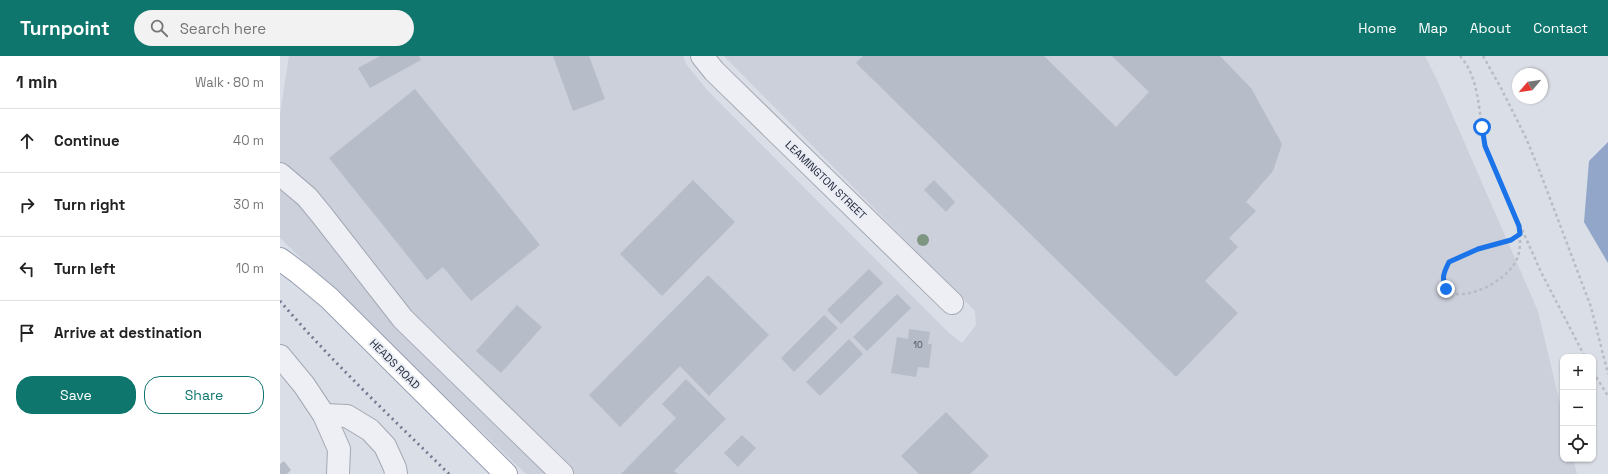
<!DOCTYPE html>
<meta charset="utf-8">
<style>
body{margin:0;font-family:"Space Grotesk",sans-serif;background:#f2f2f2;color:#222}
.controls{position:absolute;right:12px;bottom:12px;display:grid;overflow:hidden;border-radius:8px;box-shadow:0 1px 3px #0004}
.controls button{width:36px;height:36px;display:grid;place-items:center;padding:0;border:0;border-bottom:1px solid #e0e0e0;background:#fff;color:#222;font:20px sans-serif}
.compass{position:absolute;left:1232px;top:12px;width:36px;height:36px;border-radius:50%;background:#fff;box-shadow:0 1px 3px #0004;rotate:241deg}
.stop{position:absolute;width:12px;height:12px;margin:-9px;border:3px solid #1a73e8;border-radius:50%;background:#fff}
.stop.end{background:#1a73e8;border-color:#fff;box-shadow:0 1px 4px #0008}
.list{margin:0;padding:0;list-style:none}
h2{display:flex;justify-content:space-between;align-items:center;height:52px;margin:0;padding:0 16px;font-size:17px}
h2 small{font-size:13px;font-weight:400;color:#767676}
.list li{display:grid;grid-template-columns:26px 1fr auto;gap:12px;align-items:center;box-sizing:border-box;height:64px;padding:0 16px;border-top:1px solid #e0e0e0}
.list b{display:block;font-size:15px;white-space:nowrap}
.list em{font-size:13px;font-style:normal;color:#767676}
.actions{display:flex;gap:8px;padding:12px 16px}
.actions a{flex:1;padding:9px 0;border:1px solid #0f766e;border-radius:16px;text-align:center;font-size:14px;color:#0f766e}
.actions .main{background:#0f766e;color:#fff}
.icon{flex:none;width:22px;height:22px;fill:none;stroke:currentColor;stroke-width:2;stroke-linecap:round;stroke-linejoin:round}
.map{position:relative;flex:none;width:1328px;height:418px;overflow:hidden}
header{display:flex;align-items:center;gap:24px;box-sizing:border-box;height:56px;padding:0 20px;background:#0f766e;color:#fff}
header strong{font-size:19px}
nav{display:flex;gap:22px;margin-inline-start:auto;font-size:14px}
.search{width:280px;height:36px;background:#f2f2f2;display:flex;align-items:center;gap:10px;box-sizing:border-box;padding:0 14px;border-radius:22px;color:#767676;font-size:15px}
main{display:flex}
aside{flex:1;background:#fff}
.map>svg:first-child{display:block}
.built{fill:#ccd0db}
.water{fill:#92a6c9}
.building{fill:#b7bcc9}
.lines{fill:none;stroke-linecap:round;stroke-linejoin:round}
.minor-casing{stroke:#a3a8b3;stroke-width:24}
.major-casing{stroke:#99a0b3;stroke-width:24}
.path{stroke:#b9bcc4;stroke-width:2.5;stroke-dasharray:3 3;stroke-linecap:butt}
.minor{stroke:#edeff4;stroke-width:22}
.major{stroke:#fff;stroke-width:22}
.rail{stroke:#737a91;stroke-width:3;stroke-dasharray:2 4;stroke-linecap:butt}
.tree{fill:#7e9582}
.route{stroke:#1a73e8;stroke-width:5}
.labels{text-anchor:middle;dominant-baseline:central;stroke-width:4;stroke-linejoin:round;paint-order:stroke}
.number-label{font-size:9px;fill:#494e60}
.street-label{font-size:11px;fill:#242a3d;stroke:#eaedf4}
</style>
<header>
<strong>Turnpoint</strong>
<div class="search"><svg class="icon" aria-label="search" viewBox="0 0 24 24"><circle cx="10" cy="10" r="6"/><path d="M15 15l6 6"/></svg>Search here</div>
<nav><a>Home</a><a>Map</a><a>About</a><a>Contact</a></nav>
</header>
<main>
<aside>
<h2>1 min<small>Walk · 80 m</small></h2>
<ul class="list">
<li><svg class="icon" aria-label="ahead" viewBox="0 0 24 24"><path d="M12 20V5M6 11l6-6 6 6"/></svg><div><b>Continue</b></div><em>40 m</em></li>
<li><svg class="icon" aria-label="right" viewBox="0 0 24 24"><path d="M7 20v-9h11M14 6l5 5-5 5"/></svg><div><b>Turn right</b></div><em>30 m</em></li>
<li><svg class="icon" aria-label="left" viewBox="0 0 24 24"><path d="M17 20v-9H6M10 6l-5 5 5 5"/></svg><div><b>Turn left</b></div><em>10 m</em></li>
<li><svg class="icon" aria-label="arrive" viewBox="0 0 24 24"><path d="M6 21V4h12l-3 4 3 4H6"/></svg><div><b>Arrive at destination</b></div></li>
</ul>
<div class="actions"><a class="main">Save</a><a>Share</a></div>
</aside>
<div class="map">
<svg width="1328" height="418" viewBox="0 0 1328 418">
<rect width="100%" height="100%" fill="#dadee6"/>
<path class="built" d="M9,0H403L406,8L428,35L669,277L682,287L696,269L695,255L444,0H1145L1158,26L1258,255L1283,360V403H1293L1297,418H246L0,182V58Z"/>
<path class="water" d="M1328,86V207L1304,166L1309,105Z"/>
<g class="building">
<path d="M100,0H139L141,4L90,32L78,12Z"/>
<path d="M273,0H309L325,43L293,55Z"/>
<path d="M583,0H764L836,71L869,36L832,0H940L971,32L1002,88L993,115L966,146L976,155L949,182L958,191L925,225L958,257L896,321L576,7Z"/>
<path d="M135,33L260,189L191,245L163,211L147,224L49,102Z"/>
<path d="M413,124L455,166L382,240L340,198Z"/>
<path d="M654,124L675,146L666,156L644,134Z"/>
<path d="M589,213L603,227L561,268L547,254Z"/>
<path d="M428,219L489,279L429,340L400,310L340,371L309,339Z"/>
<path d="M617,238L631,252L587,295L573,281Z"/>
<path d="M237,249L262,271L221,317L196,295Z"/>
<path d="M544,259L558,272L514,316L501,302Z"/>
<path d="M629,273L650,276L648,288H652L649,312L638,311L636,321L611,317L617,281L628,283Z"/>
<path d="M569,283L583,298L540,340L526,326Z"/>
<path d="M406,323L446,363L394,415L398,418H341L396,362L382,348Z"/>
<path d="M666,356L709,400L690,418H639L621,400Z"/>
<path d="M462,379L476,392L458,411L444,397Z"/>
<path d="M4,405L11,414L7,418H0V408Z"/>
</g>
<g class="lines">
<g class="minor-casing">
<g id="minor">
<path d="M422,0L434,15L672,247"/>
<path d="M0,118L27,141L41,158L123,263L282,418"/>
<path d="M0,300L24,329L44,359L59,393L58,418"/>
<path d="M44,359L67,360L90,374L105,390L115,412L116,418"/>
</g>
</g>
<g class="major-casing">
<path id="major" d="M0,203L19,217L49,242L226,418"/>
</g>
<g class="path">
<path d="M1180,0C1197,19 1198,46 1202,70C1204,83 1207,94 1212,106L1261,216L1305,301"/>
<path d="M1203,0L1221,32L1246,82L1260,116L1311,251L1328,318"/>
<path d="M1239,172C1240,181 1241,191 1238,200C1227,235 1142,262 1169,206L1198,193L1231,184L1240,178"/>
<path d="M1313,316L1328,340"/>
</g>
<use href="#minor" class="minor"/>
<use href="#major" class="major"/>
<path class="rail" d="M0,245C52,306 112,362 169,418"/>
</g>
<circle class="tree" cx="643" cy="184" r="6"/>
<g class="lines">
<path class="route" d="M1166,233C1161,222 1164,216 1169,206L1198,193L1231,184L1240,178L1239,170L1205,90L1202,71"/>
</g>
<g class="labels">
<g class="number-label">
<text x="638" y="289">10</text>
</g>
<g class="street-label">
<text transform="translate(546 124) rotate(44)">LEAMINGTON STREET</text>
<text transform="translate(115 308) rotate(45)">HEADS ROAD</text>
</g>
</g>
</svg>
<div class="controls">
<button>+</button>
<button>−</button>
<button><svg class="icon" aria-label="locate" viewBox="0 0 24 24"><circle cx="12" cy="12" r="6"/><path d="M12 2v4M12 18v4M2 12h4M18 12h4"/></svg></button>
</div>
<svg class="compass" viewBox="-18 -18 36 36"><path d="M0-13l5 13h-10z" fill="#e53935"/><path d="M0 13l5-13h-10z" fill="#767676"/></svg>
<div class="stop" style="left:1202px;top:71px"></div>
<div class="stop end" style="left:1166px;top:233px"></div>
</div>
</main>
